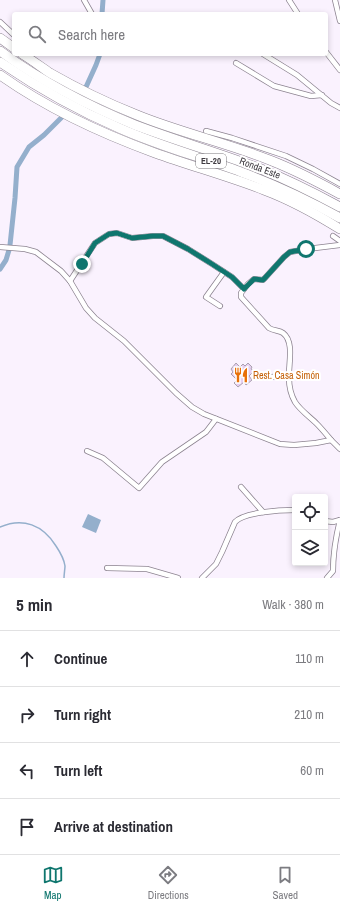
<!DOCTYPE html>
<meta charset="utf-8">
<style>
body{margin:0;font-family:"Archivo Narrow",sans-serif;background:#f7f7f7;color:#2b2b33}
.controls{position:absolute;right:12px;bottom:12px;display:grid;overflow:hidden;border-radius:4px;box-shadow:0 2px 6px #0003}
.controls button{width:36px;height:36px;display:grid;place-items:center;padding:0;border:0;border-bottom:1px solid #e1e1e2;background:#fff;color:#2b2b33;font:20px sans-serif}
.stop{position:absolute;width:12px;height:12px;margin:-9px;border:3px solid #0f766e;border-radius:50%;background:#fff}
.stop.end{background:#0f766e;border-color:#fff;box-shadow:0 1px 4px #0008}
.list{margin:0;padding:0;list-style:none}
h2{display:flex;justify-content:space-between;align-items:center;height:52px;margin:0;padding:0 16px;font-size:17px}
h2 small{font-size:13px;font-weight:400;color:#7c7c81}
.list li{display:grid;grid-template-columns:26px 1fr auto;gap:12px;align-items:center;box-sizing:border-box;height:56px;padding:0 16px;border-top:1px solid #e1e1e2}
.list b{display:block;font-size:15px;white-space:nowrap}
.list em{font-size:13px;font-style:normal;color:#7c7c81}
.icon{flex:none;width:22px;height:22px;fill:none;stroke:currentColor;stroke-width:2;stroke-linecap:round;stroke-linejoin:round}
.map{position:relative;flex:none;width:340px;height:578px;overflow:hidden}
.search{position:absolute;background:#fff;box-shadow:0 2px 6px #0003;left:12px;right:12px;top:12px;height:44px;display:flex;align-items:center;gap:10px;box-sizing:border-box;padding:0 14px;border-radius:4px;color:#7c7c81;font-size:15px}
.sheet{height:276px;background:#fff}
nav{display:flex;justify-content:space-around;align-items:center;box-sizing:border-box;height:56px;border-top:1px solid #e1e1e2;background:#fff;font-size:11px;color:#7c7c81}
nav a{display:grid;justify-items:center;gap:2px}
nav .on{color:#0f766e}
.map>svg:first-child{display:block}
.water{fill:#94afcc}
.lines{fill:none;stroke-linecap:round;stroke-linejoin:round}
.stream{stroke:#94afcc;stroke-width:1.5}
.canal{stroke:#94afcc;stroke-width:5}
.building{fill:#e5cef0;stroke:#aba2b0}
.street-casing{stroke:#8c8390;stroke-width:6}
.highway-casing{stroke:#8c8390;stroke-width:10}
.street{stroke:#fff;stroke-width:4.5}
.highway{stroke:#fff;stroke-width:9}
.route{stroke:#0f766e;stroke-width:5}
.labels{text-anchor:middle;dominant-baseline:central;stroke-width:4;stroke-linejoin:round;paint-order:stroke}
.shield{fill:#fff;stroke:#79767a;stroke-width:1}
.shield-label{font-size:9px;font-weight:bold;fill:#3f3b41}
.street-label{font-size:10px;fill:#3f3b41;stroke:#fff}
.food-label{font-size:10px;fill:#c56008;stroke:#fff;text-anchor:start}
</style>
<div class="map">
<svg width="340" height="578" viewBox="0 0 340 578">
<rect width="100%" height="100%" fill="#faf2fe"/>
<path class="water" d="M88,514L101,520L96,533L82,527Z"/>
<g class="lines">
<path class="stream" d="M0,527C23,517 43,525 56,546C60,552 64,558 65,566C65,569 64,574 64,578"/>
<g class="canal">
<path d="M102,14L103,0"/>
<path d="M86,87L96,65L100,54"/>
<path d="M10,245L15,198L17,167L29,147L44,135L62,117"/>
<path d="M0,269L6,260L9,250"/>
</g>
</g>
<path class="building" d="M236,363L240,367L243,364L245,366L248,363L252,367L251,369L254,371L249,376L252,380L246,385L244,382L238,387L234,383L237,380L231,374L233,372L231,369Z"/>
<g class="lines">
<g class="street-casing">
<g id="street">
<path d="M84,0L92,14"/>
<path d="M289,0L298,14"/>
<path d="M335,0L340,21"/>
<path d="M0,22L14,35"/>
<path d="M326,52L340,70"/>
<path d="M263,54L297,75L331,103L340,108"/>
<path d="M236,63L274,86L311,96L322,95"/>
<path d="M206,131L232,138L286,156L313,169L340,184"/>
<path d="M333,236L340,241"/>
<path d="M0,247L25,249L36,252L61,271L70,281L86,308L95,318L124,341L176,393L192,407L204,414L280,444L294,445L316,443L331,440L340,449"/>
<path d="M70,281L95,243L109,234L117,233L132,238L153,236H163L188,249L212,264L232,277L244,289"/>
<path d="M220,306L206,297L224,272"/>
<path d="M261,375L270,377L289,376"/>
<path d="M331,440C326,434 322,429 317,424C310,417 300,410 295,402C291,395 289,386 289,378C288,366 295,342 283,333C279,330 274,331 269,328L241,297V293L248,284L254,279L263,280L264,279L284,257L290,252L307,249L340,245"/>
<path d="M87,451L103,458L139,488L162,462L206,432L216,419"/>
<path d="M241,487L263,512"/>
<path d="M325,521L333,522L340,520"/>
<path d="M107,568L147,569L178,578"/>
<path d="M202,578L216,564L222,552L235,522C244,512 281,510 295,510"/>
<path d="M327,578L333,571C333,554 336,536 340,520"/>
</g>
</g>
<g class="highway-casing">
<g id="highway">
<path d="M0,38L14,48"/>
<path d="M0,51C41,81 88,106 135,125C177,141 219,153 261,169C288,180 314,193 340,207"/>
<path d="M22,54C32,60 41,67 50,73C78,89 107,103 137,115C181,133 228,143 272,161C295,170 318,182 340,194"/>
<path d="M0,62C38,88 77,110 119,128C159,146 201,157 241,172C276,185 308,200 340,218"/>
<path d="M0,75C48,109 100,133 155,153C191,166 228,176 264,190C291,200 316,214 340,229"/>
</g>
</g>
<use href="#street" class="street"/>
<use href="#highway" class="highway"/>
</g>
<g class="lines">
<path class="route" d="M82,264L95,243L109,234L117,233L132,238L153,236H163L188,249L212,264L232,277L244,289L254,279L263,280L264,279L284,257L290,252L306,249"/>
</g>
<defs>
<g id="restaurant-bare" transform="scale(1.2)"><path d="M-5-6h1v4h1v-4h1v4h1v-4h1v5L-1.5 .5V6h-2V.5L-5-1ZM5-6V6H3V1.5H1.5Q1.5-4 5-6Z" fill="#e8710a" stroke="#fff" stroke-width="2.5" paint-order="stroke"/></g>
</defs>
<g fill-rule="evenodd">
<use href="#restaurant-bare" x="241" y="375"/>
</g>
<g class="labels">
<rect class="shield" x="196" y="154" width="30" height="14" rx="3"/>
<g class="shield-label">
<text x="211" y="161">EL-20</text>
</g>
<g class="street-label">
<text transform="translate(260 168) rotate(21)">Ronda Este</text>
</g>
<g class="food-label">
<text x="253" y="375">Rest. Casa Simón</text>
</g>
</g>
</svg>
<div class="controls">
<button><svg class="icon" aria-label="locate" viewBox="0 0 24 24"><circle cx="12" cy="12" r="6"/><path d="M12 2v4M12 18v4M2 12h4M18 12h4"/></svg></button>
<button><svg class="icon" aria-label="layers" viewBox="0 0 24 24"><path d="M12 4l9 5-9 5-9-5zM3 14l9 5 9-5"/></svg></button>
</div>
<div class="stop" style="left:306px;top:249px"></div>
<div class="stop end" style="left:82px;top:264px"></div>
<div class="search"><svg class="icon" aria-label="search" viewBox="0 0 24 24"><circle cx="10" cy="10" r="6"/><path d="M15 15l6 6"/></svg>Search here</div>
</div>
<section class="sheet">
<h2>5 min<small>Walk · 380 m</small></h2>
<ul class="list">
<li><svg class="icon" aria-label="ahead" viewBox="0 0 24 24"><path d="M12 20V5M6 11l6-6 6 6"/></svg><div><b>Continue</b></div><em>110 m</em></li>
<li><svg class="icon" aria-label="right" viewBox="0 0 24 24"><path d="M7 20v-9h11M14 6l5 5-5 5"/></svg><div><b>Turn right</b></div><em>210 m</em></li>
<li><svg class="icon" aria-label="left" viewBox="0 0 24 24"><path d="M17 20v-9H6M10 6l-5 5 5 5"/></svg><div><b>Turn left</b></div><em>60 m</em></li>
<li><svg class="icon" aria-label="arrive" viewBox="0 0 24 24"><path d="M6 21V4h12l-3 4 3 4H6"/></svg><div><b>Arrive at destination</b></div></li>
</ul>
</section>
<nav>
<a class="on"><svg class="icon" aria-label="map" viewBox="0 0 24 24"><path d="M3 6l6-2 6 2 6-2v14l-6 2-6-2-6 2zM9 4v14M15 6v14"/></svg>Map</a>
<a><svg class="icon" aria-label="directions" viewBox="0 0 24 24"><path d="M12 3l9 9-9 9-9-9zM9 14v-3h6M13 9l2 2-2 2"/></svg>Directions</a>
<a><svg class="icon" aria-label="saved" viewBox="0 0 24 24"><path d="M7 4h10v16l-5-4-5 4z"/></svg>Saved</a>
</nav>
